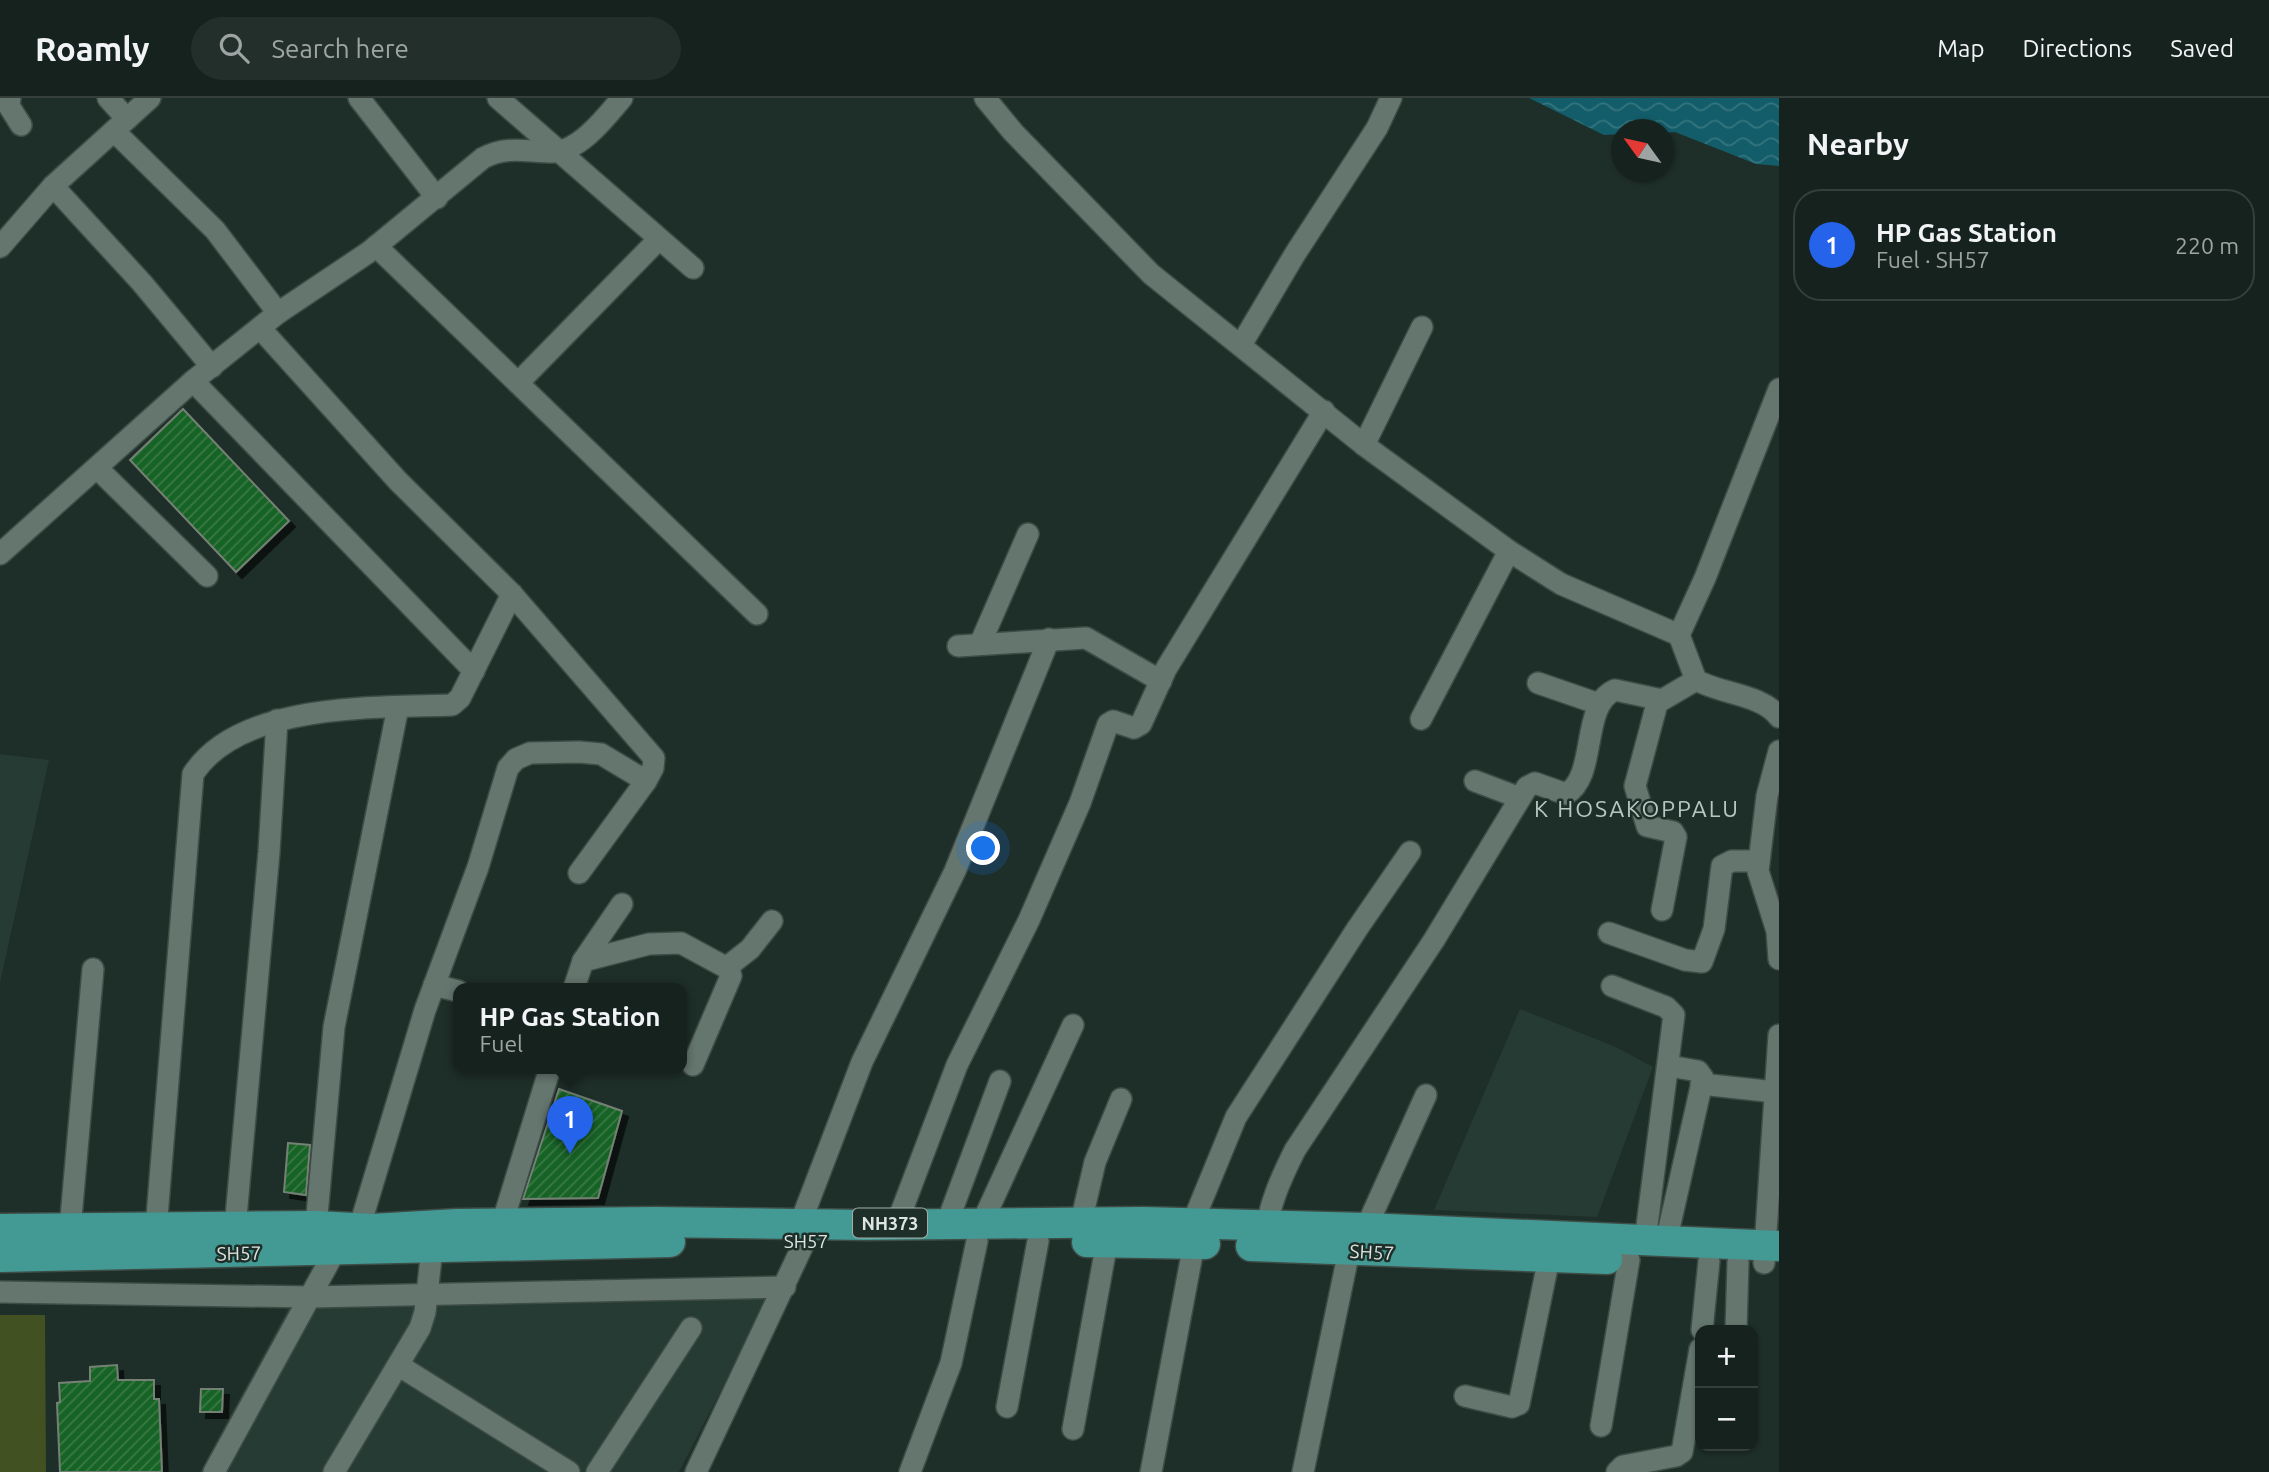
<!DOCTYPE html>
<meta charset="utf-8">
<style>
body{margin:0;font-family:Ubuntu,sans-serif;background:#232f2b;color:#f1f3f6}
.controls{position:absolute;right:21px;bottom:21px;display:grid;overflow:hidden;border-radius:14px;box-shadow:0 2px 5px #0004}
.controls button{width:63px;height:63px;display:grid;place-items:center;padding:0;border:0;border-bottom:2px solid #353f3c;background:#16221e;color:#f1f3f6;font:35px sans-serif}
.compass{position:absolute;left:1611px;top:21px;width:63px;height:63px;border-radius:50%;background:#16221e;box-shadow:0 2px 5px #0004;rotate:303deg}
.you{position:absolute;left:984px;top:751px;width:24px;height:24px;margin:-18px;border:5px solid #fff;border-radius:50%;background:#1a73e8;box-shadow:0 0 0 10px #1a73e833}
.badge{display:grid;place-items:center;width:46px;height:46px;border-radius:50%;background:#2563eb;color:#fff;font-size:23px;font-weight:700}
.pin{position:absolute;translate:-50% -58px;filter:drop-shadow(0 2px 4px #0008)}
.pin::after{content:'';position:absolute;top:37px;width:24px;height:21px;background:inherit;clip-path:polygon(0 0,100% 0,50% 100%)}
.popup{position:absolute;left:453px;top:885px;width:234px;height:91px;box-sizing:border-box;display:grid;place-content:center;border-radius:14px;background:#16221e;filter:drop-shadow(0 2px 5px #0005);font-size:23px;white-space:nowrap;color:#9ea4a4}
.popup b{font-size:26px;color:#f1f3f6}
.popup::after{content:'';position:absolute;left:50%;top:100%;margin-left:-14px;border:14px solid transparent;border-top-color:#16221e}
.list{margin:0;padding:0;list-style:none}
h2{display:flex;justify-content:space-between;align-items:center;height:91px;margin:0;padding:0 28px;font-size:30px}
h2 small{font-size:23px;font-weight:400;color:#9ea4a4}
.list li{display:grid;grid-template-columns:46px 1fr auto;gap:21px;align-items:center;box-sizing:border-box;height:112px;margin:0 14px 14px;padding:0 14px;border:2px solid #353f3c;border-radius:28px}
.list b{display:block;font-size:26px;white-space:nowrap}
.list p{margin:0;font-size:23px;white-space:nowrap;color:#9ea4a4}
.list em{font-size:23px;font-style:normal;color:#9ea4a4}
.icon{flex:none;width:38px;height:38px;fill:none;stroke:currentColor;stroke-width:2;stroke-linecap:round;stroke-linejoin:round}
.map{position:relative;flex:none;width:1779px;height:1374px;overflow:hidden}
header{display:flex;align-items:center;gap:42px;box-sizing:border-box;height:98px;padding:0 35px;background:#16221e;border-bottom:2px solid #353f3c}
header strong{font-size:33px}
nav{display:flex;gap:38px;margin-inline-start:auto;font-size:24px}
.search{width:490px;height:63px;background:#232f2b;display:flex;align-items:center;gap:18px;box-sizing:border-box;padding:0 24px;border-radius:38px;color:#9ea4a4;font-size:26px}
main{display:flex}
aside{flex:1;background:#16221e}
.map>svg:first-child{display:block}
.built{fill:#263b33}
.grass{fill:#425121}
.water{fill:url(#water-waves)}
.building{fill:url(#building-hatch);stroke:#758175;stroke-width:2;filter:url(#shadow)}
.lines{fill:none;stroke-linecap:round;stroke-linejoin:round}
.minor-casing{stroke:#3e4c46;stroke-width:24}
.highway-casing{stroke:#3e4c46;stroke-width:33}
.minor{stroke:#65766f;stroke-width:21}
.highway{stroke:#439a94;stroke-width:30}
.labels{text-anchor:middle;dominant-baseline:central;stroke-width:5;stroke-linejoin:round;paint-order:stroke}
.shield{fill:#1e2e28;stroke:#a3aeaa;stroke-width:2}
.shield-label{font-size:18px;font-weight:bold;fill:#dce5e1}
.street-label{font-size:19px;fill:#dce5e1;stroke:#1e2e28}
.quarter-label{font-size:23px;letter-spacing:2px;fill:#b5c7bf;stroke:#1e2e28}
</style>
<header>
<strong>Roamly</strong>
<div class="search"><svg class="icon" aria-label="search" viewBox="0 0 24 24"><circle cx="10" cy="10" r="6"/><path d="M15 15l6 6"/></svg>Search here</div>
<nav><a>Map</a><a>Directions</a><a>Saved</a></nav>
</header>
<main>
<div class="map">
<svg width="1779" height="1374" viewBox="0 0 1779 1374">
<defs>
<pattern id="water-waves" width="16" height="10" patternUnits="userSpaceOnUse" patternTransform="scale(1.75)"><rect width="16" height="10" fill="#125d69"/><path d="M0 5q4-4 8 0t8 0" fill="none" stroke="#34747e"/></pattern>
<pattern id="building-hatch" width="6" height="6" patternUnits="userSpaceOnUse" patternTransform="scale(1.75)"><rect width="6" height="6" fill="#196327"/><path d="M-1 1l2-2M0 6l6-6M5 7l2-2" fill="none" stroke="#3a7946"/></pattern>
<filter id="shadow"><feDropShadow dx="6" dy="6" stdDeviation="0" flood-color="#0009"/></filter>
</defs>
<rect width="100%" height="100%" fill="#1e2e28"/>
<g class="built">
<path d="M0,656L49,662L0,885Z"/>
<path d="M1520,911L1616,949L1653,969L1597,1119L1434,1112Z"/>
<path d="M777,1183L679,1374H200L294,1200Z"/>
</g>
<path class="grass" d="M0,1217H45L46,1374H0Z"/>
<path class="water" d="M1529,0H1779V68L1756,66L1675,34L1664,35V32H1622L1621,36L1604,37Z"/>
<g class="building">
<path d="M183,311L289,423L236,474L130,362Z"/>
<path d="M559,991L622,1013L598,1100L523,1101Z"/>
<path d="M288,1045L310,1047L306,1097L284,1094Z"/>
<path d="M117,1267L118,1282H154V1301H159L162,1374H60L57,1305L60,1304L59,1285L90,1283V1269Z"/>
<path d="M201,1291H223L222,1314H200Z"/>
</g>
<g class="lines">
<g class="minor-casing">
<g id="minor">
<path d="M10,0L9,8L21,27"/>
<path d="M108,0L127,21"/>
<path d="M359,0L437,100"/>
<path d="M498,0L693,170"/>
<path d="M985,0L1013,34L1151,176L1364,347L1509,453L1561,486L1679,537L1696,582C1720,596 1762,596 1779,619"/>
<path d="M114,33L215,132L278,215"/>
<path d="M53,88L142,185L212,269"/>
<path d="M376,148L757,516"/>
<path d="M0,149L53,88L150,0"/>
<path d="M260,230L398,383L512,496L654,660L653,670L646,683L579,775"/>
<path d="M1241,247L1295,156L1377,30L1391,0"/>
<path d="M193,283L474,573"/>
<path d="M518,285L659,141"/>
<path d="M1364,347L1422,229"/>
<path d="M97,370L207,478"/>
<path d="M0,456L193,283L278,215L369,154L483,60C507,47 527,54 553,54C580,53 606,19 622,0"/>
<path d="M1679,537L1705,480L1779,291"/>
<path d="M980,546L1028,436"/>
<path d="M958,548L1086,540L1161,583"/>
<path d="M1538,585L1599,606"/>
<path d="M1658,602L1635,688L1647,728L1673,734L1676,739L1662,812"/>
<path d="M1421,621L1509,453"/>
<path d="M1779,653L1767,698L1758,773L1777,833L1779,861"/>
<path d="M1475,683L1520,700"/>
<path d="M1609,835L1685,862L1702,864L1714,831L1722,768L1732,763H1759"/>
<path d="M583,863L649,846L681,845L729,871L731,878L693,967"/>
<path d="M727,869L750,851L772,823"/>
<path d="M434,887L458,893"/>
<path d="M1612,888L1666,909L1674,917L1645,1143"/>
<path d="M574,890L583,863L622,806"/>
<path d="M1701,986L1775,994"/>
<path d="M1081,1124L1095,1064L1121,1001"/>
<path d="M897,1125L957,967L1029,822L1080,705L1108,626L1113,623L1134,630L1141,626L1166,571L1324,313"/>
<path d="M947,1125L1000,983"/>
<path d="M982,1125L1073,927"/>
<path d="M502,1126L550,970"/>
<path d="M800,1126L862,964L955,773L1049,541"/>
<path d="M1192,1126L1236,1019L1357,831L1410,754"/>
<path d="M316,1128L334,929L398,609"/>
<path d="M235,1130L269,754L277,622"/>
<path d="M1366,1130L1426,997"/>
<path d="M70,1131L93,871"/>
<path d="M156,1131L193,676C240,604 376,610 452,607L460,600L512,496"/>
<path d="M359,1131L425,912L478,769L508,670L516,661L530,655L579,654L601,656L646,683"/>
<path d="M1266,1139C1267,1110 1282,1078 1295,1052L1434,842L1527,689L1535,685L1566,696C1598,678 1580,607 1615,592L1662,602L1696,582"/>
<path d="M1666,1144L1703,980L1698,973L1669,968"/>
<path d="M1764,1165L1779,937"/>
<path d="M0,1194L310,1199L785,1189"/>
<path d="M1702,1232L1709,1163"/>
<path d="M1736,1232L1738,1164"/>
<path d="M398,1267L569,1374"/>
<path d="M1465,1298L1512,1309L1519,1306L1549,1160"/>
<path d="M1007,1309L1038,1143"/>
<path d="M1601,1328L1629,1162"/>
<path d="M1073,1331L1107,1144"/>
<path d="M214,1374L335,1153"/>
<path d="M334,1374L420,1230L425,1214L432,1151"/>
<path d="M597,1374L691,1230"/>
<path d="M696,1374L805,1143"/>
<path d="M910,1374L951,1265L977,1143"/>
<path d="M1151,1374L1194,1146"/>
<path d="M1303,1374L1349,1153"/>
<path d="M1617,1374L1623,1368L1676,1358L1682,1354L1700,1251"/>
</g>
</g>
<g class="highway-casing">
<g id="highway">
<path d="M0,1131L316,1128L372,1131L457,1126L655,1124L866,1127L1143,1124L1366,1130L1779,1148"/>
<path d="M1087,1144L1205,1146"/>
<path d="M1251,1148L1607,1161"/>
<path d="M0,1159L670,1144"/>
</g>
</g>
<use href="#minor" class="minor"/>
<use href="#highway" class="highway"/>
</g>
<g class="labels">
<rect class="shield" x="853" y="1110.5" width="74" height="29" rx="5"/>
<g class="shield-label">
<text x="890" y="1125">NH373</text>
</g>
<g class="street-label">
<text x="806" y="1143">SH57</text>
<text transform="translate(1372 1154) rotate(3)">SH57</text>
<text transform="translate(239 1155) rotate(-1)">SH57</text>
</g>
<g class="quarter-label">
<text x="1637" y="710">K HOSAKOPPALU</text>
</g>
</g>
</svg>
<div class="controls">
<button>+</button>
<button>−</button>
</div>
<svg class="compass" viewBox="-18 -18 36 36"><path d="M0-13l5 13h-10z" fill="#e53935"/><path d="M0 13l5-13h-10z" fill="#9ea4a4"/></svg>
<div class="you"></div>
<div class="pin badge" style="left:570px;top:1056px">1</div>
<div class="popup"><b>HP Gas Station</b>Fuel</div>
</div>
<aside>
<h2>Nearby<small></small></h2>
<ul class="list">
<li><span class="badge">1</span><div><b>HP Gas Station</b><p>Fuel · SH57</p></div><em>220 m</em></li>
</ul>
</aside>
</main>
